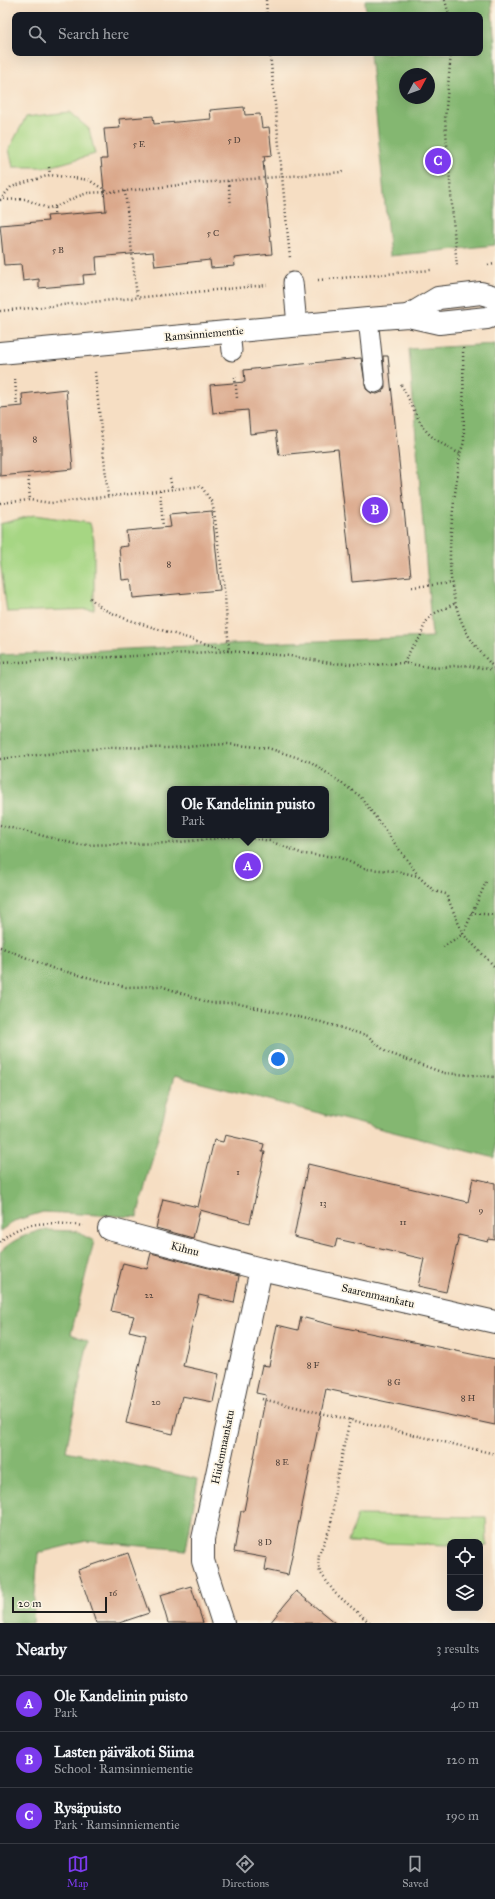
<!DOCTYPE html>
<meta charset="utf-8">
<style>
body{margin:0;font-family:"IM FELL Great Primer",serif;background:#20242c;color:#f1f3f6}
.controls{position:absolute;right:12px;bottom:12px;display:grid;overflow:hidden;border-radius:8px;box-shadow:0 4px 16px #0002}
.controls button{width:36px;height:36px;display:grid;place-items:center;padding:0;border:0;border-bottom:1px solid #363941;background:#171b24;color:#f1f3f6;font:20px sans-serif}
.compass{position:absolute;left:399px;top:68px;width:36px;height:36px;border-radius:50%;background:#171b24;box-shadow:0 4px 16px #0002;rotate:49deg}
.scale{position:absolute;left:12px;bottom:10px;width:95px;box-sizing:border-box;padding-left:4px;border:2px solid #1c1c1c;border-top:0;font-size:11px;line-height:14px;white-space:nowrap;color:#1c1c1c;-webkit-text-stroke:3px #fcf5e5;paint-order:stroke}
.you{position:absolute;left:278px;top:1059px;width:14px;height:14px;margin:-10px;border:3px solid #fff;border-radius:50%;background:#1a73e8;box-shadow:0 0 0 6px #1a73e833}
.badge{display:grid;place-items:center;width:26px;height:26px;border-radius:50%;background:#7c3aed;color:#fff;font-size:13px;font-weight:700}
.pin{position:absolute;translate:-50% -50%;border:2px solid #fff;box-shadow:0 1px 4px #0006}
.popup{position:absolute;left:167px;top:786px;width:162px;height:52px;box-sizing:border-box;display:grid;place-content:center;border-radius:8px;background:#171b24;filter:drop-shadow(0 1px 3px #0005);font-size:13px;white-space:nowrap;color:#9ea1a6}
.popup b{font-size:15px;color:#f1f3f6}
.popup::after{content:'';position:absolute;left:50%;top:100%;margin-left:-8px;border:8px solid transparent;border-top-color:#171b24}
.list{margin:0;padding:0;list-style:none}
h2{display:flex;justify-content:space-between;align-items:center;height:52px;margin:0;padding:0 16px;font-size:17px}
h2 small{font-size:13px;font-weight:400;color:#9ea1a6}
.list li{display:grid;grid-template-columns:26px 1fr auto;gap:12px;align-items:center;box-sizing:border-box;height:56px;padding:0 16px;border-top:1px solid #363941}
.list b{display:block;font-size:15px;white-space:nowrap}
.list p{margin:0;font-size:13px;white-space:nowrap;color:#9ea1a6}
.list em{font-size:13px;font-style:normal;color:#9ea1a6}
.icon{flex:none;width:22px;height:22px;fill:none;stroke:currentColor;stroke-width:2;stroke-linecap:round;stroke-linejoin:round}
.map{position:relative;flex:none;width:495px;height:1623px;overflow:hidden}
.search{position:absolute;background:#171b24;box-shadow:0 4px 16px #0002;left:12px;right:12px;top:12px;height:44px;display:flex;align-items:center;gap:10px;box-sizing:border-box;padding:0 14px;border-radius:8px;color:#9ea1a6;font-size:15px}
.sheet{height:220px;background:#171b24}
nav{display:flex;justify-content:space-around;align-items:center;box-sizing:border-box;height:56px;border-top:1px solid #363941;background:#171b24;font-size:11px;color:#9ea1a6}
nav a{display:grid;justify-items:center;gap:2px}
nav .on{color:#7c3aed}
.map>svg:first-child{display:block}
.green{fill:#a6d683;stroke:#617950}
.forest{fill:#84b771;stroke:#506a46;fill-rule:evenodd}
.building{fill:#daa78a}
.lines{fill:none;stroke-linecap:round;stroke-linejoin:round}
.lane-casing{stroke:#3d3935;stroke-width:21}
.street-casing{stroke:#3d3935;stroke-width:24}
.secondary-casing{stroke:#3d3935;stroke-width:24}
.path{stroke:#3d3935;stroke-width:2.5;stroke-dasharray:1 3;stroke-linecap:butt}
.lane{stroke:#fff;stroke-width:19}
.street{stroke:#fff;stroke-width:22}
.secondary{stroke:#fff;stroke-width:22}
.labels{text-anchor:middle;dominant-baseline:central;stroke-width:3.5;stroke-linejoin:round;paint-order:stroke}
.number-label{font-size:9px;fill:#4c3f38}
.street-label{font-size:11px;fill:#1c1c1c;stroke:#fcf5e5}
</style>
<div class="map">
<svg width="495" height="1623" viewBox="0 0 495 1623">
<rect width="100%" height="100%" fill="#fcf5e5"/>
<filter id="ink" filterUnits="userSpaceOnUse"><feTurbulence type="fractalNoise" baseFrequency=".025" numOctaves="2"/><feDisplacementMap in="SourceGraphic" scale="8" xChannelSelector="R" yChannelSelector="G"/><feConvolveMatrix kernelMatrix="1 2 1 2 8 2 1 2 1" color-interpolation-filters="sRGB"/></filter>
<filter id="wash" filterUnits="userSpaceOnUse"><feTurbulence type="fractalNoise" baseFrequency=".012" numOctaves="4" result="noise"/><feDisplacementMap in="SourceGraphic" scale="16" xChannelSelector="R" yChannelSelector="G"/><feGaussianBlur stdDeviation="0.9" result="paint"/><feColorMatrix in="noise" values="0 0 0 0 0 0 0 0 0 0 0 0 0 0 0 0 0 1.4 0 .05"/><feComposite in="paint" operator="in"/></filter>
<g filter="url(#wash)">
<rect width="100%" height="100%" fill="#f6dec3"/>
<g class="green">
<path d="M69,112L89,129L95,154L49,167H13L9,149L26,117Z"/>
<path d="M34,515L90,523L94,540V609L7,612L0,560V524Z"/>
<path d="M357,1515L486,1517L487,1546H480V1542H450V1545L348,1542Z"/>
</g>
<g class="forest">
<path d="M365,0H491L495,48V245L390,256L370,53H480V15H366ZM405,74H429V98H405Z"/>
<path d="M495,344V1158L174,1076L137,1217L43,1212L14,1221L0,1231V655L232,644L432,637L409,349ZM170,789H326V835H170Z"/>
<path d="M42,1230L75,1231L94,1241L71,1334L88,1341L66,1451L198,1479L186,1550L86,1541L38,1553L33,1623H0V1252C12,1240 27,1234 42,1230Z"/>
</g>
<g id="blocks">
<g class="building">
<path d="M244,107L245,115L260,114L262,128L269,127L272,155L264,156L265,161H263L272,254L234,258L235,266L211,268L210,260L155,266L153,252L96,257L97,274L83,275L84,284L39,288V279L23,281L21,264L4,265L0,225L48,221L47,216L106,211L101,159H107L104,129L120,128L119,119L153,116L154,124L211,119L210,110Z"/>
<path d="M383,356H388L411,576L352,582L338,449L279,455L276,431L250,434L248,410L213,413L210,385L245,382L244,370L361,358L366,389L371,393L377,394L382,392L385,387Z"/>
<path d="M66,389L73,469L0,476V408L23,406L22,394Z"/>
<path d="M212,511L220,590L133,598L131,579L122,580L119,547L128,546L126,531L171,527L169,515Z"/>
<path d="M225,1135L264,1144L262,1152H265L250,1223L200,1210L193,1238L156,1228L163,1199L198,1207L214,1140L223,1142Z"/>
<path d="M308,1164L468,1202L473,1178L495,1183V1240L489,1239L488,1242L459,1235L446,1292L418,1286L424,1259L337,1239L335,1247L294,1237Z"/>
<path d="M151,1253L239,1276L234,1303L199,1295L183,1366L219,1374L213,1402L182,1396L173,1434L126,1423L146,1335L129,1331L134,1316L111,1311L123,1263L147,1269Z"/>
<path d="M301,1317L336,1326L495,1359V1425L326,1389L288,1575L265,1570L267,1558L234,1552L241,1511H244L266,1395L256,1393L262,1365L269,1366L277,1325L298,1330Z"/>
<path d="M128,1553L149,1613L119,1623H96L78,1570Z"/>
<path d="M191,1586L203,1623H168L160,1595Z"/>
<path d="M296,1591L335,1623H270Z"/>
</g>
</g>
</g>
<g filter="url(#ink)">
<use href="#blocks" fill-opacity="0" stroke="#3d3935" stroke-width="1"/>
<g class="lines">
<g class="lane-casing">
<g id="lane">
<path d="M293,282L297,325"/>
<path d="M368,319L375,383"/>
<path d="M230,331L232,351"/>
</g>
</g>
<g class="street-casing">
<g id="street">
<path d="M109,1229L261,1269L495,1322"/>
<path d="M223,1623L203,1561V1539L261,1269"/>
</g>
</g>
<g class="secondary-casing">
<g id="secondary">
<path d="M408,316L438,298L481,293L495,297"/>
<path d="M0,353L368,319L408,316L439,323L487,318L495,315"/>
</g>
</g>
<g class="path">
<path d="M266,0L267,15"/>
<path d="M445,0L449,15"/>
<path d="M270,53L290,258"/>
<path d="M451,53L445,119L457,268"/>
<path d="M49,167L50,175"/>
<path d="M228,181L231,205"/>
<path d="M125,191L137,297"/>
<path d="M0,200L25,199L47,208L58,206L76,197L88,193L125,191L198,183L343,172"/>
<path d="M0,200L11,187L50,175L89,180L106,191"/>
<path d="M54,213V206"/>
<path d="M488,265L495,264"/>
<path d="M318,280L431,270"/>
<path d="M0,311L267,285"/>
<path d="M463,348L464,442L460,454C454,510 438,578 466,631C473,645 485,657 495,669"/>
<path d="M95,372L108,496"/>
<path d="M235,377L237,398"/>
<path d="M15,379L17,406"/>
<path d="M401,385C411,400 416,420 429,434C437,442 450,448 460,454"/>
<path d="M28,473L30,500"/>
<path d="M170,478L172,489"/>
<path d="M160,491L163,527"/>
<path d="M0,503L30,500L51,503L201,486L211,501L214,511L225,596L229,651L0,663"/>
<path d="M412,587L452,583"/>
<path d="M90,598L103,609L126,619L229,651L290,656L330,663L371,665L404,663L435,668L464,665L495,670"/>
<path d="M404,663L412,647L420,638L425,623L433,614L456,603"/>
<path d="M0,759L112,747L170,748L227,744L268,748L311,762L360,796L418,875"/>
<path d="M0,825L79,845L170,843L240,836L270,841L303,854L338,857L366,869L396,871L418,876L434,891L446,894L463,934L495,967"/>
<path d="M471,913L495,915"/>
<path d="M0,947L52,968L126,987L161,986L209,1003H235L321,1022L368,1036L386,1052L444,1073L495,1077"/>
<path d="M443,947L463,934L486,882"/>
<path d="M0,1242C21,1219 55,1222 83,1226"/>
<path d="M262,1399L495,1454"/>
<path d="M350,1419L336,1482L331,1526L319,1554L318,1566L320,1572L335,1593L370,1623"/>
</g>
<use href="#lane" class="lane"/>
<use href="#street" class="street"/>
<use href="#secondary" class="secondary"/>
</g>
</g>
<g class="labels">
<g class="number-label">
<text x="234" y="139">5 D</text>
<text x="139" y="143">5 E</text>
<text x="213" y="232">5 C</text>
<text x="58" y="249">5 B</text>
<text x="35" y="438">8</text>
<text x="169" y="563">8</text>
<text x="238" y="1171">1</text>
<text x="323" y="1202">13</text>
<text x="481" y="1209">9</text>
<text x="403" y="1221">11</text>
<text x="149" y="1294">22</text>
<text x="313" y="1364">8 F</text>
<text x="394" y="1381">8 G</text>
<text x="468" y="1397">8 H</text>
<text x="156" y="1401">20</text>
<text x="282" y="1461">8 E</text>
<text x="265" y="1541">8 D</text>
<text x="113" y="1592">16</text>
</g>
<g class="street-label">
<text transform="translate(204 334) rotate(-5)">Ramsinniementie</text>
<text transform="translate(185 1249) rotate(15)">Kihnu</text>
<text transform="translate(378 1296) rotate(13)">Saarenmaankatu</text>
<text transform="translate(223 1447) rotate(-78)">Hiidenmaankatu</text>
</g>
</g>
</svg>
<div class="controls">
<button><svg class="icon" aria-label="locate" viewBox="0 0 24 24"><circle cx="12" cy="12" r="6"/><path d="M12 2v4M12 18v4M2 12h4M18 12h4"/></svg></button>
<button><svg class="icon" aria-label="layers" viewBox="0 0 24 24"><path d="M12 4l9 5-9 5-9-5zM3 14l9 5 9-5"/></svg></button>
</div>
<svg class="compass" viewBox="-18 -18 36 36"><path d="M0-13l5 13h-10z" fill="#e53935"/><path d="M0 13l5-13h-10z" fill="#9ea1a6"/></svg>
<div class="scale">20 m</div>
<div class="you"></div>
<div class="pin badge" style="left:248px;top:866px">A</div>
<div class="popup"><b>Ole Kandelinin puisto</b>Park</div>
<div class="pin badge" style="left:375px;top:510px">B</div>
<div class="pin badge" style="left:438px;top:161px">C</div>
<div class="search"><svg class="icon" aria-label="search" viewBox="0 0 24 24"><circle cx="10" cy="10" r="6"/><path d="M15 15l6 6"/></svg>Search here</div>
</div>
<section class="sheet">
<h2>Nearby<small>3 results</small></h2>
<ul class="list">
<li><span class="badge">A</span><div><b>Ole Kandelinin puisto</b><p>Park</p></div><em>40 m</em></li>
<li><span class="badge">B</span><div><b>Lasten päiväkoti Siima</b><p>School · Ramsinniementie</p></div><em>120 m</em></li>
<li><span class="badge">C</span><div><b>Rysäpuisto</b><p>Park · Ramsinniementie</p></div><em>190 m</em></li>
</ul>
</section>
<nav>
<a class="on"><svg class="icon" aria-label="map" viewBox="0 0 24 24"><path d="M3 6l6-2 6 2 6-2v14l-6 2-6-2-6 2zM9 4v14M15 6v14"/></svg>Map</a>
<a><svg class="icon" aria-label="directions" viewBox="0 0 24 24"><path d="M12 3l9 9-9 9-9-9zM9 14v-3h6M13 9l2 2-2 2"/></svg>Directions</a>
<a><svg class="icon" aria-label="saved" viewBox="0 0 24 24"><path d="M7 4h10v16l-5-4-5 4z"/></svg>Saved</a>
</nav>
